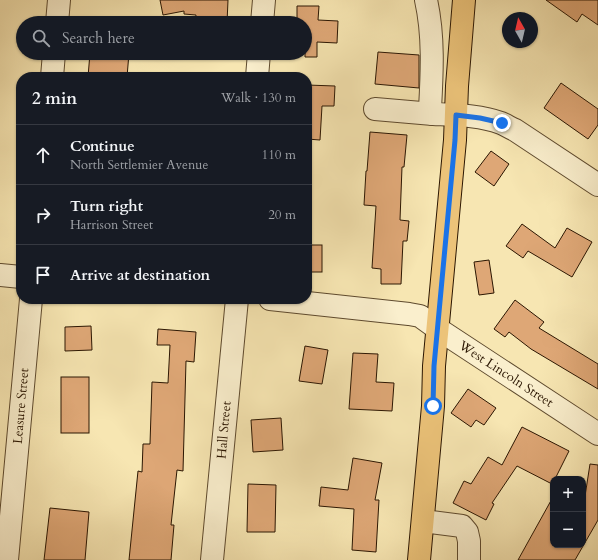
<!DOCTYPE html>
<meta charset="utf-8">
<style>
body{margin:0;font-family:Cardo,serif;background:#20242c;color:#f1f3f6}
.controls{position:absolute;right:12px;bottom:12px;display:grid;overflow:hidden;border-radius:8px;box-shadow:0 1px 3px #0004}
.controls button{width:36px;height:36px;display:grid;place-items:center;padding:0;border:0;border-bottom:1px solid #363941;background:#171b24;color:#f1f3f6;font:20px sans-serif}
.compass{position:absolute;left:502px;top:12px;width:36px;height:36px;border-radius:50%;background:#171b24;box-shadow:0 1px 3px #0004;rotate:352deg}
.stop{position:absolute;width:12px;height:12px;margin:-9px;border:3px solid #1a73e8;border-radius:50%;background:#fff}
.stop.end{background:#1a73e8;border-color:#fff;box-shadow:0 1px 4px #0008}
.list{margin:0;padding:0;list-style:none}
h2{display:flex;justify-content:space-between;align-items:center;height:52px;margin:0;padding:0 16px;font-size:17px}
h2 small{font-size:13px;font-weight:400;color:#9ea1a6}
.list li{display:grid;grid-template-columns:26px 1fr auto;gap:12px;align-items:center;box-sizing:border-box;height:60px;padding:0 16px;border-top:1px solid #363941}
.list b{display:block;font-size:15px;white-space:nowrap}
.list p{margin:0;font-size:13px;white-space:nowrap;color:#9ea1a6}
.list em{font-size:13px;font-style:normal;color:#9ea1a6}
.icon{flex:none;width:22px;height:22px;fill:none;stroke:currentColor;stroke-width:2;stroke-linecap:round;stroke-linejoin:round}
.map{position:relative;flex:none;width:598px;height:560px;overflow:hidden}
.search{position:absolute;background:#171b24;box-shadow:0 1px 3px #0004;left:16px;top:16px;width:296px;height:44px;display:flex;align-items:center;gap:10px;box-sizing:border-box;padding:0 14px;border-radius:22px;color:#9ea1a6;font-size:15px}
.panel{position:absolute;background:#171b24;box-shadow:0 1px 3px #0004;left:16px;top:72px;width:296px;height:232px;border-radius:16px}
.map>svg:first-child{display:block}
.building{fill:#dea776;stroke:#2b1602}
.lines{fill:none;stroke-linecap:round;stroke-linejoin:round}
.minor-casing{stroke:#5e4a2e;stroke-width:24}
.major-casing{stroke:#2b1602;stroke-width:24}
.minor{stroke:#faefcd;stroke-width:22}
.major{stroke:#ecc379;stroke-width:22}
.route{stroke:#1a73e8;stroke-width:5}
.labels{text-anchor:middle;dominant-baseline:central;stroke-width:3.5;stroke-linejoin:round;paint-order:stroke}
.street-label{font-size:13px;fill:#2b1602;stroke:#faefcd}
</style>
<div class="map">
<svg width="598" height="560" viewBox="0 0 598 560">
<rect width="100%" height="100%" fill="#f7e6b2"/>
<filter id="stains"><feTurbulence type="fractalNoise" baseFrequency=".005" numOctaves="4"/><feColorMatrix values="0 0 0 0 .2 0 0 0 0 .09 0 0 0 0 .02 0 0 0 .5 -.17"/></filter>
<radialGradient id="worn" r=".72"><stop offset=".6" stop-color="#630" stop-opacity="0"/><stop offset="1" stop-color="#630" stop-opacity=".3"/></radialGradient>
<g class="building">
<path d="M160,0H228L227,23H195L196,15L184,14V11L163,15Z"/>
<path d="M546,0H598V25L582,14L577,22Z"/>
<path d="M297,6H319L318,20L338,21L337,43L317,42V57H305V23H297Z"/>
<path d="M378,52L419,55V88L375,84Z"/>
<path d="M90,53H129L127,77H88Z"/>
<path d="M561,83L598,109V125L588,139L544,108Z"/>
<path d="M307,85L335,86L334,106H322L320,140L307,139Z"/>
<path d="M370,132L407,135L404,167H402L400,220L409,221L407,241H403L401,284H381V269L372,268L376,206L364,205L366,171H367Z"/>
<path d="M491,151L509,164L494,186L475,172Z"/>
<path d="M522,224L555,248L567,228L592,242L572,277L528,251L523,258L506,246Z"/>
<rect x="307" y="245" width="15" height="27"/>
<path d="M489,260L494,293L479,295L474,262Z"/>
<path d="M515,300L544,322L539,328L598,364V389L531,349L509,332L505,337L494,329Z"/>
<path d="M91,326L92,350L65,351V327Z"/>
<path d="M158,329L196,332L194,362L186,361L183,471L177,470L171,525H174L171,560H129L138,471L142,472L143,444H150L152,382L168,383L170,345H157Z"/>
<path d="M305,346L328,350L322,384L299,381Z"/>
<path d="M353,353L378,354L376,382L394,383L392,411L349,409Z"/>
<rect x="61" y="377" width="28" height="56"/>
<path d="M468,389L496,408L484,425L476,420L471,427L451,413Z"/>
<path d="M281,418L283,450L253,452L251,420Z"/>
<path d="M522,427L569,451L555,479H553L552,484L517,466L492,503L494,504L486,520L453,503L464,481L471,484L488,457L502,465Z"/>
<path d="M353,458L382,463L375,500H379L376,552L352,550L354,509L319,506L321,487L348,490Z"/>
<path d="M590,464L598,465V520L575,560H518L553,497V545H583V509Z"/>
<path d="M248,484L276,485L275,532H247Z"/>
<path d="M50,508L89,512L85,560H44Z"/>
</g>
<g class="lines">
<g class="minor-casing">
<g id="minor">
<path d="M426,0C434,36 432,73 430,109L433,114C455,115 480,115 501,123C506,125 510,128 515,130L598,185"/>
<path d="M57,23L59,0"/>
<path d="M262,23L264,0"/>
<path d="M52,77L54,53"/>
<path d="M257,77L259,53"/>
<path d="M375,109L433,114"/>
<path d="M0,275L21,277"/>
<path d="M270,299L409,314L420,316L438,329L598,434"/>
<path d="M423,521L462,526L467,532L469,541V560"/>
<path d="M7,560L31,299"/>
<path d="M212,560L237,299"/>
</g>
</g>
<g class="major-casing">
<path id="major" d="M419,560L433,406L434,366L455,140L457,86L464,0"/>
</g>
<use href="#minor" class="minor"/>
<use href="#major" class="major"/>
</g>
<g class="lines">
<path class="route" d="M433,406L434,366L455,140L456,115L480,118L502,123"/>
</g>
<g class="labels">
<g class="street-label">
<text transform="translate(506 374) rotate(33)">West Lincoln Street</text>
<text transform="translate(21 406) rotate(-85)">Leasure Street</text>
<text transform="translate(224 430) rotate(-85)">Hall Street</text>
</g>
</g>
<rect width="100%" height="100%" filter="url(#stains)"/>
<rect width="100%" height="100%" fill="url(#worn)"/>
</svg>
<div class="controls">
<button>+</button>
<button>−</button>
</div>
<svg class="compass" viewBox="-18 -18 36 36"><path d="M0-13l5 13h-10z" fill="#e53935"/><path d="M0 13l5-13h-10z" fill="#9ea1a6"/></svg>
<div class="stop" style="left:433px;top:406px"></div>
<div class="stop end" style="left:502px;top:123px"></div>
<div class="search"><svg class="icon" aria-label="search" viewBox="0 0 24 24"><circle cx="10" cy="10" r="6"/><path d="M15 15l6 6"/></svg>Search here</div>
<section class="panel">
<h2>2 min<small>Walk · 130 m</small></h2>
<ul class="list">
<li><svg class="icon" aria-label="ahead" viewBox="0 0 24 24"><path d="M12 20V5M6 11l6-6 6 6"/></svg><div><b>Continue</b><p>North Settlemier Avenue</p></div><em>110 m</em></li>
<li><svg class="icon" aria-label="right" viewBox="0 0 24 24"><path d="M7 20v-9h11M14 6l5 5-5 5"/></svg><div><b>Turn right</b><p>Harrison Street</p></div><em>20 m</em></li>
<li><svg class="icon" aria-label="arrive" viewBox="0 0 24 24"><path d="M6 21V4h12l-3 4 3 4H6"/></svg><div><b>Arrive at destination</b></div></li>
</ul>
</section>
</div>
